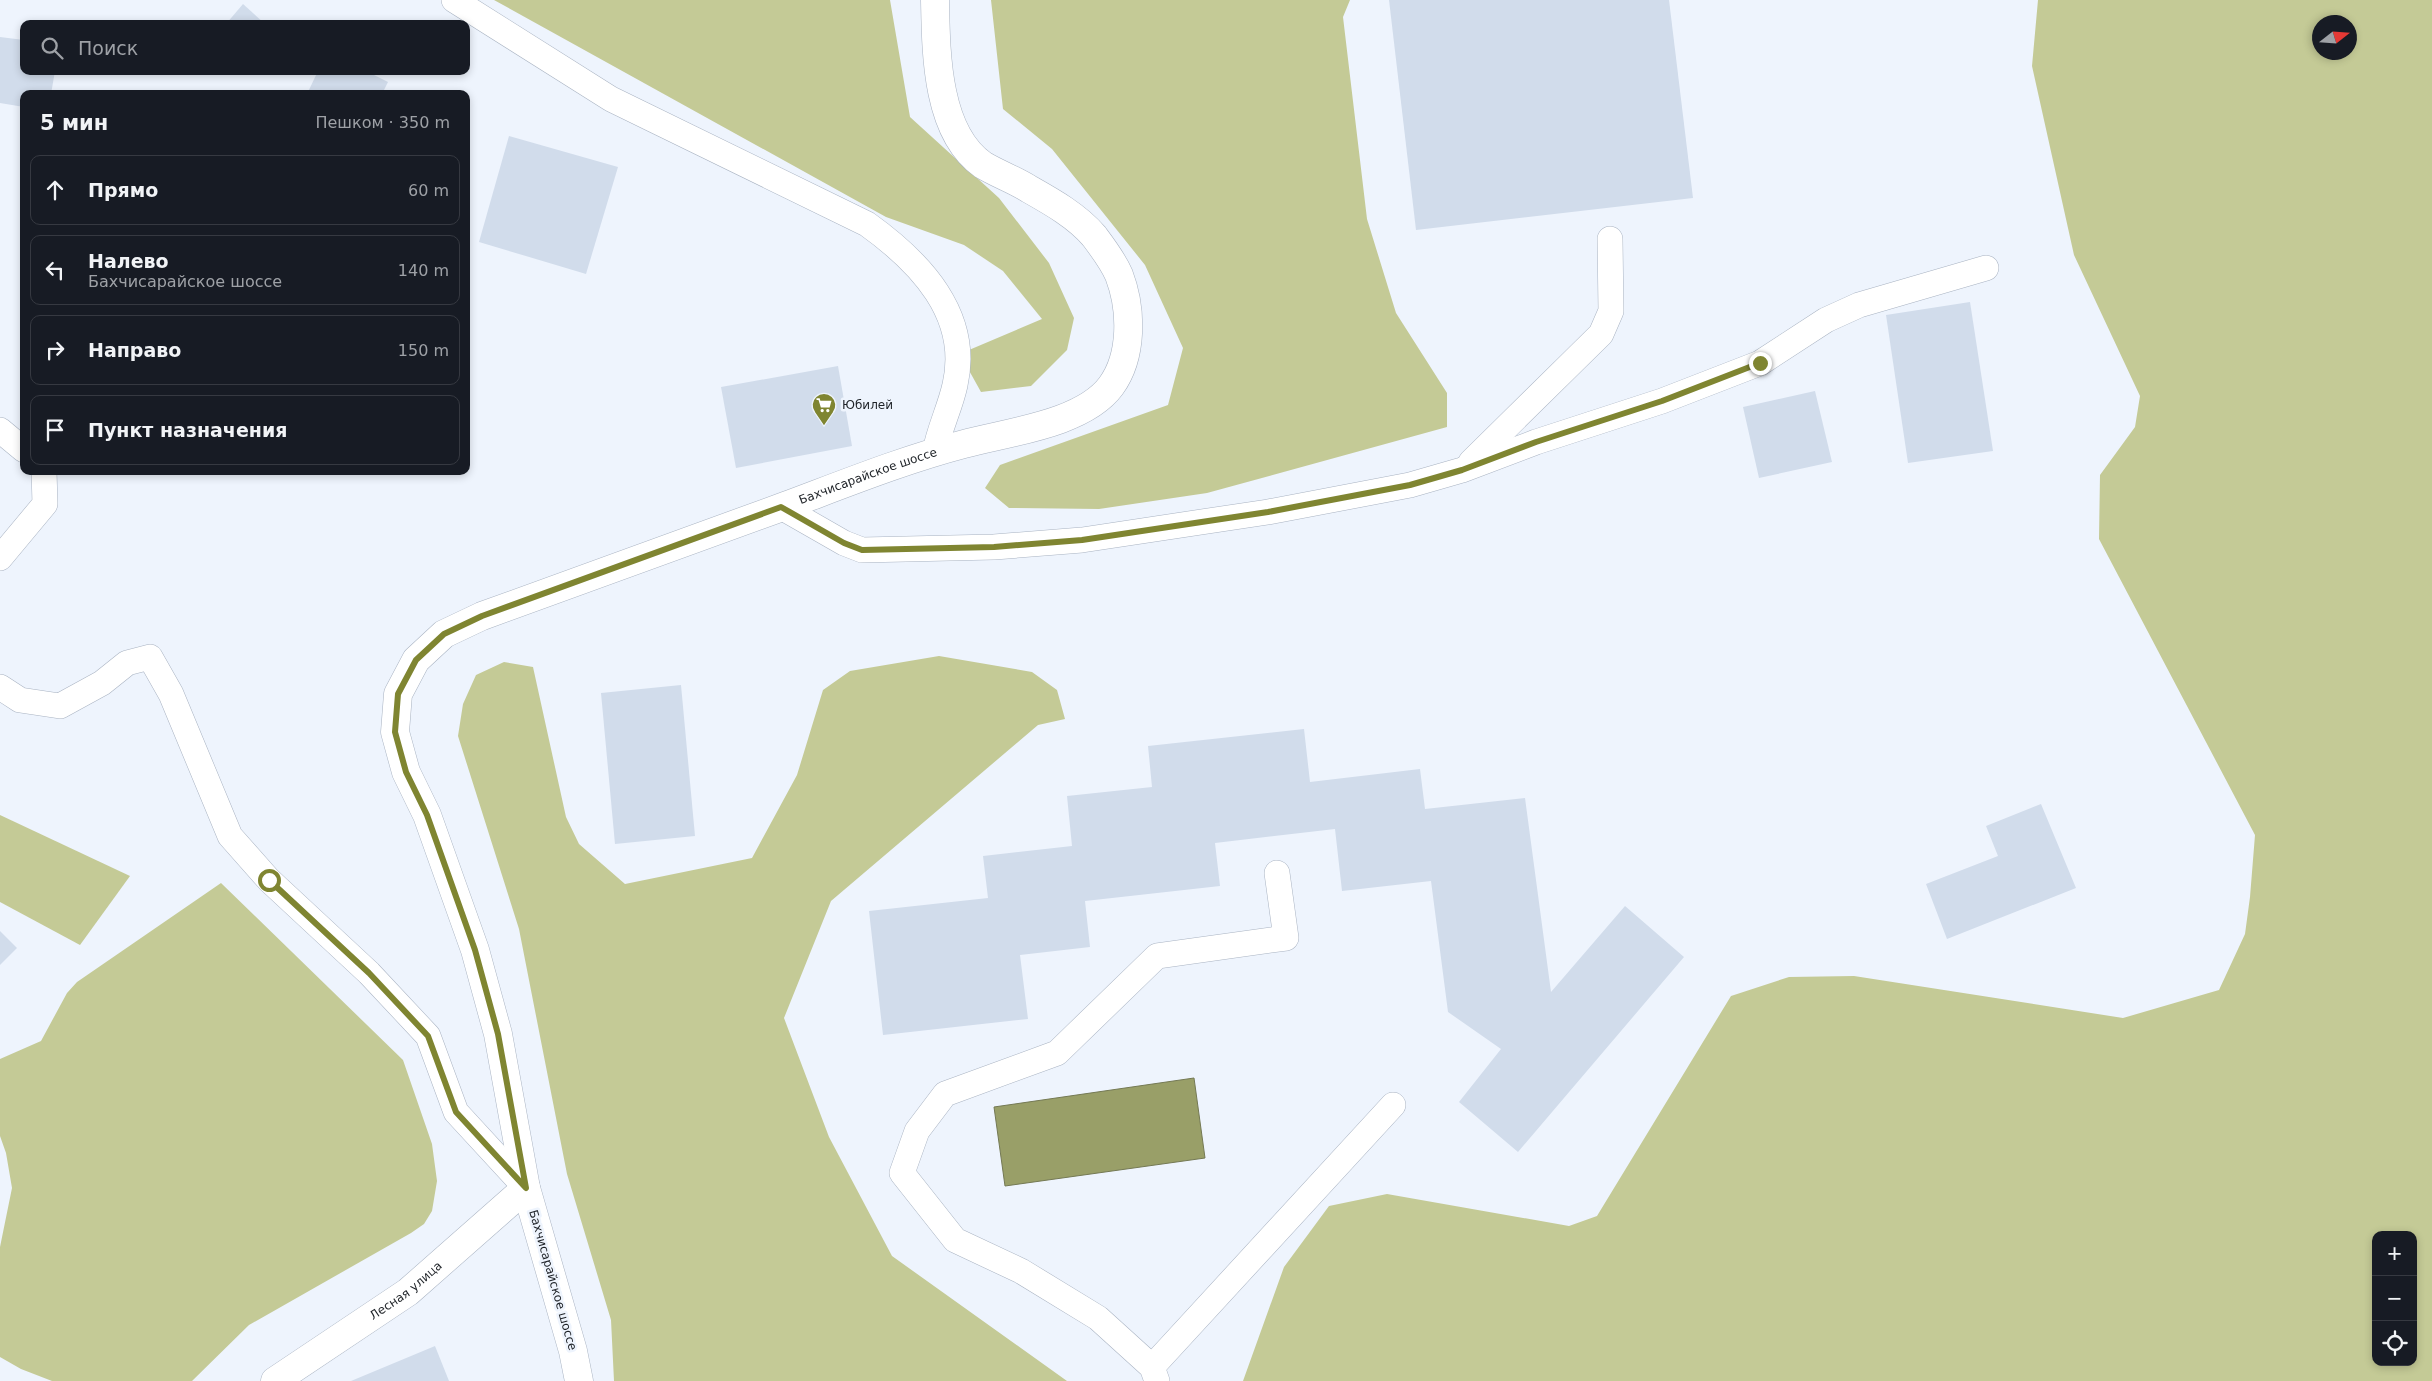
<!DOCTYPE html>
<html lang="ru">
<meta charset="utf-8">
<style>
body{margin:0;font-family:"DejaVu Sans",sans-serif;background:#242831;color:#f1f3f6}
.controls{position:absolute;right:15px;bottom:15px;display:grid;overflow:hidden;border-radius:10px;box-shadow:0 2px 8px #0003}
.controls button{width:45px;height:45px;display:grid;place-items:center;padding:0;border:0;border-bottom:1px solid #363941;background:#171b24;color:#f1f3f6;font:25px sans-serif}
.compass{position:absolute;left:2312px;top:15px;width:45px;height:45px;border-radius:50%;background:#171b24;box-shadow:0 2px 8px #0003;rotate:73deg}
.stop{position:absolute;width:15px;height:15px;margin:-11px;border:4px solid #7f8531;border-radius:50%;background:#fff}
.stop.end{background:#7f8531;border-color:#fff;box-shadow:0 1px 5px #0008}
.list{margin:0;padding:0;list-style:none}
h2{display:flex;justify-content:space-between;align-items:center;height:65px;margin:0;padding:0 20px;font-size:21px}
h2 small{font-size:16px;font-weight:400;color:#9ea1a6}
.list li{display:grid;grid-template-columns:32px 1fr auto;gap:15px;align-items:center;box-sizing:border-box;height:70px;margin:0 10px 10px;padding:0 10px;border:1px solid #363941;border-radius:10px}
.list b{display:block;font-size:19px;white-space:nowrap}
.list p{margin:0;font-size:16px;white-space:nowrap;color:#9ea1a6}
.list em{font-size:16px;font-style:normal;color:#9ea1a6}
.icon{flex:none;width:28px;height:28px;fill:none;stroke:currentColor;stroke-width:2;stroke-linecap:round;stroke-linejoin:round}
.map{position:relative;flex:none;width:2432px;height:1381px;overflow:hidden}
.search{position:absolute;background:#171b24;box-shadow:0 2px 8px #0003;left:20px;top:20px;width:450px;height:55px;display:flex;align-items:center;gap:12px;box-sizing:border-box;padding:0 18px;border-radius:10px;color:#9ea1a6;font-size:19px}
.panel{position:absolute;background:#171b24;box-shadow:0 2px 8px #0003;left:20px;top:90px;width:450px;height:385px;border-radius:10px}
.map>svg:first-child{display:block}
.green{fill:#c4ca96;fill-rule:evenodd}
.water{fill:#999f68;stroke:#747954}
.building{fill:#d1dceb}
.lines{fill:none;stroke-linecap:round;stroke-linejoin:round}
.service-casing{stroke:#a9b3c2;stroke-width:26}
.tertiary-casing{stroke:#a9b3c2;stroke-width:29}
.secondary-casing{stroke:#a9b3c2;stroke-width:29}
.service{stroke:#fff;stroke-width:25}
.tertiary{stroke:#fff;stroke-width:28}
.secondary{stroke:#fff;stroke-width:28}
.route{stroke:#7f8531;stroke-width:6}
.labels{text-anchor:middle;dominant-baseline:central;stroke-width:5;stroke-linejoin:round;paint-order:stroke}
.poi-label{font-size:12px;fill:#1d2126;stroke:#eef4fd;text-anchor:start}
.street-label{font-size:12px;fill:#1d2126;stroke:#eef4fd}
</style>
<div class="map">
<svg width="2432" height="1381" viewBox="0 0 2432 1381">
<rect width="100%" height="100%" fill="#eef4fd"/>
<g class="green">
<path d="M494,0H890L910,117L999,198L1049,263L1074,318L1067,350L1031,386L981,392L966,365L969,350L1042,319L1003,271L964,245L886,217Z"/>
<path d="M991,0H1350L1343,17L1367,219L1396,313L1447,393V427L1207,493L1099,509L1009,508L985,488L1000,465L1168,405L1183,348L1145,265L1052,149L1003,109Z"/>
<path d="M2038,0H2432V1381H1243L1284,1267L1329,1206L1387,1194L1569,1226L1597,1216L1731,996L1789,977L1854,976L2123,1018L2219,990L2245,934L2250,897L2255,835L2099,539L2100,475L2135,427L2140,396L2074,255L2032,66ZM2320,22H2350V52H2320ZM2376,1235H2413V1362H2376Z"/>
<path d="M939,656L1032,672L1057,690L1065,719L1038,725L831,901L784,1018L829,1137L892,1256L1067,1381H614L611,1320L567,1174L519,929L458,736L463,704L476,675L504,662L533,667L566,817L579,844L625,884L752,858L797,775L823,690L850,671Z"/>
<path d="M0,815L130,876L80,945L0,902Z"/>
<path d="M221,883L403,1060L432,1144L437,1181L432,1211L424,1224L411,1233L249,1325L192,1381H52L21,1369L0,1357V1247L12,1188L6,1153L0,1136V1059L41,1041L67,993L77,982Z"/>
</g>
<path class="water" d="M1194,1078L1205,1158L1005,1186L994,1107Z"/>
<g class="building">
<path d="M1389,0H1669L1693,198L1416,230Z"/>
<path d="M243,4L265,24H226Z"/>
<path d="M0,37L24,40V71H55L51,94H24V107L0,103Z"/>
<path d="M318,71H366L388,82L382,94H307Z"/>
<path d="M509,136L618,167L586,274L479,242Z"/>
<path d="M1970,302L1993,451L1908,463L1886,315Z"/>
<path d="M838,366L852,446L736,468L721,387Z"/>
<path d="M1815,391L1832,462L1759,478L1743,407Z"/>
<path d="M681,685L695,836L615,844L601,693Z"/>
<path d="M1304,729L1310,782L1420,769L1425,809L1525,798L1551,992L1625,906L1684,957L1518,1152L1459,1102L1501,1049L1448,1012L1431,881L1342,891L1335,829L1215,843L1220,886L1085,901L1090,947L1020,955L1028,1019L883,1035L869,911L988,898L983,856L1072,846L1067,796L1152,787L1148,746Z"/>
<path d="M2041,804L2076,888L1947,939L1926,884L1998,856L1986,826Z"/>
<path d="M0,931L17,948L0,965Z"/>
<path d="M435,1346L449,1381H351Z"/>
</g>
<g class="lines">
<g class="service-casing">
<g id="service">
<path d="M454,0L611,99L867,224C920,262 971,315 955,385C950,408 939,429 935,452"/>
<path d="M0,430L24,450"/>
<path d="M1471,462L1601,334L1611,311L1610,239"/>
<path d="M781,507L844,543L862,550L994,547L1082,540L1268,512L1410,485L1462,470L1536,442L1662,401L1760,363L1826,320L1859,305L1986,268"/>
<path d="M0,558L45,504L44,471"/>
<path d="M0,687L20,700L60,706L102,683L127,663L150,657L171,694L230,836L269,880L369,973L428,1036L456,1112L526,1188"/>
<path d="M1152,1367L1393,1105"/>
<path d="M1157,1381L1152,1367L1098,1318L1021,1271L955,1240L902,1173L917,1131L945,1094L1057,1053L1157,956L1286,938L1277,873"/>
</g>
</g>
<g class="tertiary-casing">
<g id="tertiary">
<path id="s1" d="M275,1381L408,1292L526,1188"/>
</g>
</g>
<g class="secondary-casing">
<g id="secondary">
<path id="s2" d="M579,1381L573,1351L526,1188L498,1034L475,950L427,815L406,772L395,732L398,694L416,660L444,634L482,616C583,580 684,543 785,506C844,484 903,460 964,444C1008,432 1083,424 1111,386C1133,356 1132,309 1119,275C1113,261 1103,248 1094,236C1077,216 1052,202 1029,189C1015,180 998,174 983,165C936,132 936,52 935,0"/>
</g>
</g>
<use href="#service" class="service"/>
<use href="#tertiary" class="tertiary"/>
<use href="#secondary" class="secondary"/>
</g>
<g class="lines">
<path class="route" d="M269,880L369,973L428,1036L456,1112L526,1188L498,1034L475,950L427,815L406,772L395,732L398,694L416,660L444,634L482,616L781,507L844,543L862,550L994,547L1082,540L1268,512L1410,485L1462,470L1536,442L1662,401L1760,363"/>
</g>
<defs>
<g id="supermarket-pin" transform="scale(1.25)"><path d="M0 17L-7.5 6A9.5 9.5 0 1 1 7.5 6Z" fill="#7f8531" stroke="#eef4fd"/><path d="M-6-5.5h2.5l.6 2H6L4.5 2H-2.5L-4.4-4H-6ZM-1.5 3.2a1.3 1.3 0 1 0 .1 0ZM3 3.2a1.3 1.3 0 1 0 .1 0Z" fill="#fff"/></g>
</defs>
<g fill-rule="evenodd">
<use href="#supermarket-pin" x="824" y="405"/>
</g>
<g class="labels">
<g class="poi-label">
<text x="842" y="405">Юбилей</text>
</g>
<g class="street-label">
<text stroke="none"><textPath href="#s2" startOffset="1244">Бахчисарайское шоссе</textPath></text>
<text transform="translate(553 1280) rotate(74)">Бахчисарайское шоссе</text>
<text stroke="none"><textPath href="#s1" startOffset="159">Лесная улица</textPath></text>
</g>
</g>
</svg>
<div class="controls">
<button>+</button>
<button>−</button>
<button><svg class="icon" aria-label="locate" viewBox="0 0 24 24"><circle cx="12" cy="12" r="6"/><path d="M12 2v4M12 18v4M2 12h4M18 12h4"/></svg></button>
</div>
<svg class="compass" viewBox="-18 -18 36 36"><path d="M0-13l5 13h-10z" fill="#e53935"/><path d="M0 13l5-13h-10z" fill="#9ea1a6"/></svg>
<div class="stop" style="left:269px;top:880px"></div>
<div class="stop end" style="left:1760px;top:363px"></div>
<div class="search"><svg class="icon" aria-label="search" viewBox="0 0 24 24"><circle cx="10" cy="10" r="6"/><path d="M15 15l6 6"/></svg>Поиск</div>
<section class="panel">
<h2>5 мин<small>Пешком · 350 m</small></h2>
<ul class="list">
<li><svg class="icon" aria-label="ahead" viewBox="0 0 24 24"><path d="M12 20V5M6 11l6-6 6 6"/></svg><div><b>Прямо</b></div><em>60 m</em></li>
<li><svg class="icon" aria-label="left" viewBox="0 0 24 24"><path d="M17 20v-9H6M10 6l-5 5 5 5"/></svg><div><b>Налево</b><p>Бахчисарайское шоссе</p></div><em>140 m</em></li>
<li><svg class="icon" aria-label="right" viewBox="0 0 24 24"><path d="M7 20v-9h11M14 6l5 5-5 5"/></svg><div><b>Направо</b></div><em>150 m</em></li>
<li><svg class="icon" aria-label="arrive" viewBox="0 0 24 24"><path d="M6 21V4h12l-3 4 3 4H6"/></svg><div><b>Пункт назначения</b></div></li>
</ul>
</section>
</div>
